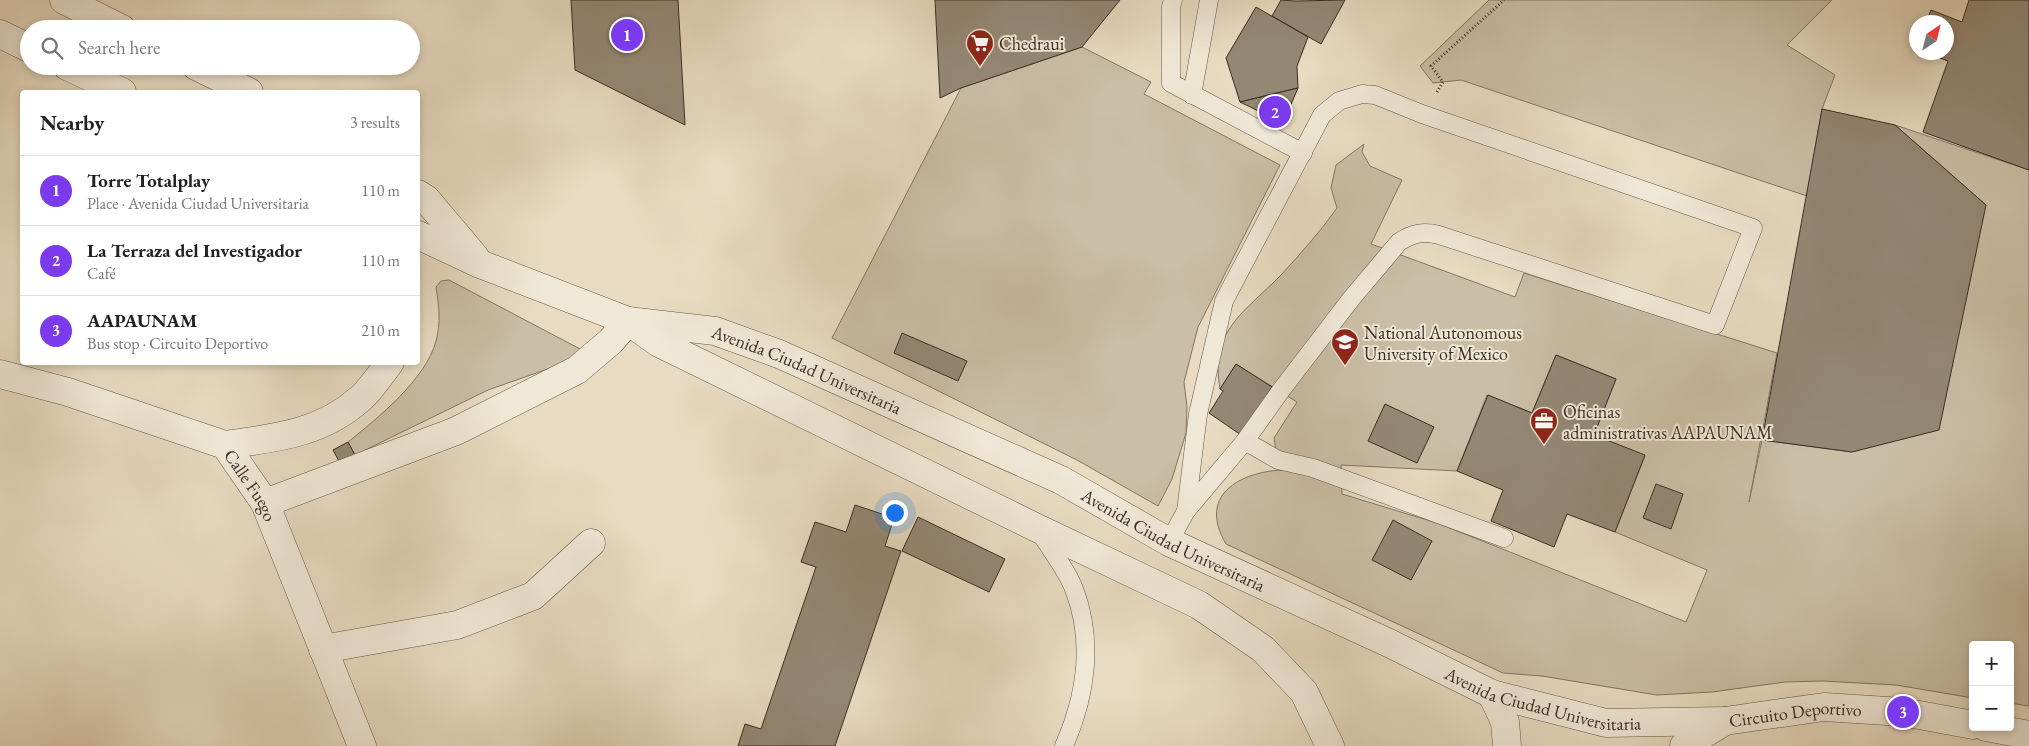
<!DOCTYPE html>
<meta charset="utf-8">
<style>
body{margin:0;font-family:"EB Garamond",serif;background:#f6f6f6;color:#222}
.controls{position:absolute;right:15px;bottom:15px;display:grid;overflow:hidden;border-radius:5px;box-shadow:0 2px 8px #0003}
.controls button{width:45px;height:45px;display:grid;place-items:center;padding:0;border:0;border-bottom:1px solid #e0e0e0;background:#fff;color:#222;font:25px sans-serif}
.compass{position:absolute;left:1909px;top:15px;width:45px;height:45px;border-radius:50%;background:#fff;box-shadow:0 2px 8px #0003;rotate:35deg}
.you{position:absolute;left:894px;top:512px;width:18px;height:18px;margin:-12px;border:4px solid #fff;border-radius:50%;background:#1a73e8;box-shadow:0 0 0 8px #1a73e833}
.badge{display:grid;place-items:center;width:32px;height:32px;border-radius:50%;background:#7c3aed;color:#fff;font-size:16px;font-weight:700}
.pin{position:absolute;translate:-50% -50%;border:2px solid #fff;box-shadow:0 1px 5px #0006}
.list{margin:0;padding:0;list-style:none}
h2{display:flex;justify-content:space-between;align-items:center;height:65px;margin:0;padding:0 20px;font-size:21px}
h2 small{font-size:16px;font-weight:400;color:#767676}
.list li{display:grid;grid-template-columns:32px 1fr auto;gap:15px;align-items:center;box-sizing:border-box;height:70px;padding:0 20px;border-top:1px solid #e0e0e0}
.list b{display:block;font-size:19px;white-space:nowrap}
.list p{margin:0;font-size:16px;white-space:nowrap;color:#767676}
.list em{font-size:16px;font-style:normal;color:#767676}
.icon{flex:none;width:28px;height:28px;fill:none;stroke:currentColor;stroke-width:2;stroke-linecap:round;stroke-linejoin:round}
.map{position:relative;flex:none;width:2029px;height:746px;overflow:hidden}
.search{position:absolute;background:#fff;box-shadow:0 2px 8px #0003;left:20px;top:20px;width:400px;height:55px;display:flex;align-items:center;gap:12px;box-sizing:border-box;padding:0 18px;border-radius:28px;color:#767676;font-size:19px}
.panel{position:absolute;background:#fff;box-shadow:0 2px 8px #0003;left:20px;top:90px;width:400px;height:275px;border-radius:5px}
.map>svg:first-child{display:block}
.green{fill:#cabea6;stroke:#827664;fill-rule:evenodd}
.building{fill:#948875;stroke:#392e23}
.lines{fill:none;stroke-linecap:round;stroke-linejoin:round}
.service-casing{stroke:#65594a;stroke-width:19}
.minor-casing{stroke:#65594a;stroke-width:29}
.tertiary-casing{stroke:#65594a;stroke-width:29}
.path{stroke:#392e23;stroke-width:3;stroke-dasharray:1 2.5;stroke-linecap:butt}
.service{stroke:#f0e8d7;stroke-width:18}
.minor{stroke:#f0e8d7;stroke-width:28}
.tertiary{stroke:#f0e8d7;stroke-width:28}
.labels{text-anchor:middle;dominant-baseline:central;stroke-width:4;stroke-linejoin:round;paint-order:stroke}
.poi-label{font-size:18px;fill:#392e23;stroke:#f0e8d7;text-anchor:start}
.street-label{font-size:18px;fill:#392e23;stroke:#f0e8d7}
</style>
<div class="map">
<svg width="2029" height="746" viewBox="0 0 2029 746">
<rect width="100%" height="100%" fill="#e8dbc1"/>
<filter id="stains"><feTurbulence type="fractalNoise" baseFrequency=".004" numOctaves="4"/><feColorMatrix values="0 0 0 0 .2 0 0 0 0 .09 0 0 0 0 .02 0 0 0 .5 -.17"/></filter>
<radialGradient id="worn" r=".72"><stop offset=".6" stop-color="#630" stop-opacity="0"/><stop offset="1" stop-color="#630" stop-opacity=".3"/></radialGradient>
<g class="green">
<path d="M1489,0H1832L1787,45L1835,75L1822,109L1807,196L1461,80L1433,83L1420,66Z"/>
<path d="M1082,47L1151,82L1144,94L1280,165L1198,327L1184,382L1187,407L1186,433L1172,479L1158,506L1077,460L832,338L961,88Z"/>
<path d="M1895,125L2029,170V706L2010,703V645H1973V698L1896,685L1822,681L1785,682L1712,692L1657,695L1542,676L1503,673L1226,544C1195,492 1246,469 1290,470L1287,457L1276,450L1274,438L1297,402L1236,364L1220,389C1209,330 1245,312 1281,275C1301,253 1320,232 1337,208L1331,188L1336,165L1364,144L1362,152L1370,166L1402,180L1371,244L1515,297L1524,273L1777,353L1749,502L1762,440L1852,452L1986,205ZM1556,355L1616,379L1594,435L1645,456L1615,532L1707,570L1686,622L1437,523L1342,494L1341,465L1457,471L1487,395L1532,413Z"/>
<path d="M449,280L582,350L576,359L488,390L355,455L348,442C378,418 426,379 436,341C441,323 439,305 436,287L441,281Z"/>
</g>
<g class="building">
<path d="M571,0H678L685,125L575,70Z"/>
<path d="M935,0H1120L1082,47L961,88L940,98Z"/>
<path d="M1281,0L1295,1L1345,0L1321,44L1272,16Z"/>
<path d="M1969,0H2029V170L1923,132L1948,61L1924,52H1946V22H1926L1931,10L1962,22Z"/>
<path d="M1256,7L1308,37L1297,66L1298,88L1240,102L1226,58Z"/>
<path d="M1298,88L1283,123L1240,102Z"/>
<path d="M1822,109L1895,125L1986,205L1939,430L1852,452L1762,440Z"/>
<path d="M902,333L967,361L958,381L894,353Z"/>
<path d="M1556,355L1616,379L1594,435L1645,455L1615,532L1567,514L1554,547L1491,521L1503,490L1457,471L1488,395L1532,413Z"/>
<path d="M1236,364L1272,387L1241,435L1209,413L1223,391L1220,389Z"/>
<path d="M1385,404L1434,427L1417,463L1368,441Z"/>
<path d="M348,442L355,455L340,463L333,450Z"/>
<path d="M1656,484L1683,494L1671,529L1643,518Z"/>
<path d="M855,505L894,518L885,546L901,551L835,746H738L745,724L761,729L816,567L801,562L815,522L846,532Z"/>
<path d="M918,517L1005,559L989,592L902,551Z"/>
<path d="M1393,520L1432,541L1411,580L1372,560Z"/>
</g>
<g class="lines">
<g class="service-casing">
<g id="service">
<path d="M1173,0L1171,7V83L1303,153"/>
<path d="M1362,94L1375,95L1422,114L1753,228L1715,325L1439,235C1424,231 1413,233 1399,242L1351,299L1282,389L1245,441L1186,511L1198,414L1224,301L1322,115L1339,101Z"/>
<path d="M1192,95L1209,0"/>
<path d="M1245,441L1278,460L1313,468L1504,538"/>
<path d="M1038,529C1049,548 1066,568 1074,589C1094,641 1086,696 1064,746"/>
<path d="M1169,542L1186,511"/>
</g>
</g>
<g class="minor-casing">
<g id="minor">
<path id="s1" d="M0,374L68,392L225,445L265,503L362,746"/>
<path d="M323,649L457,625L533,596L591,543"/>
</g>
</g>
<g class="tertiary-casing">
<g id="tertiary">
<path d="M64,0L122,29"/>
<path d="M0,34L29,48"/>
<path d="M67,66L122,92"/>
<path d="M196,66L249,92"/>
<path d="M418,194L426,199L475,257"/>
<path id="s2" d="M418,235L480,264L628,321L715,331L779,354L1061,480L1169,542L1391,644L1492,694L1606,723L1725,721"/>
<path d="M631,323L659,343L1037,528L1199,605L1263,649L1304,692L1330,746"/>
<path d="M225,445C275,438 321,434 361,398C372,388 381,374 390,362"/>
<path d="M265,503L456,431L577,370L611,341L628,321"/>
<path d="M1492,694L1505,722L1507,746"/>
<path d="M1986,727L2029,735"/>
<path id="s3" d="M1684,746L1725,721L1824,707L1903,712L1973,725"/>
</g>
</g>
<path class="path" d="M1437,92L1443,82L1431,66L1504,0"/>
<use href="#service" class="service"/>
<use href="#minor" class="minor"/>
<use href="#tertiary" class="tertiary"/>
</g>
<defs>
<g id="supermarket-pin" transform="scale(1.4375)"><path d="M0 17L-7.5 6A9.5 9.5 0 1 1 7.5 6Z" fill="#8f2418" stroke="#f0e8d7"/><path d="M-6-5.5h2.5l.6 2H6L4.5 2H-2.5L-4.4-4H-6ZM-1.5 3.2a1.3 1.3 0 1 0 .1 0ZM3 3.2a1.3 1.3 0 1 0 .1 0Z" fill="#fff"/></g>
<g id="university-pin" transform="scale(1.4375)"><path d="M0 17L-7.5 6A9.5 9.5 0 1 1 7.5 6Z" fill="#8f2418" stroke="#f0e8d7"/><path d="M0-5L7-2L0 1L-7-2ZM-4 1L0 2.5L4 1V4Q0 6-4 4Z" fill="#fff"/></g>
<g id="office-pin" transform="scale(1.4375)"><path d="M0 17L-7.5 6A9.5 9.5 0 1 1 7.5 6Z" fill="#8f2418" stroke="#f0e8d7"/><path d="M-6-3h4V-5.5h4V-3h4V5H-6ZM-1-4.5V-3h2v-1.5ZM-6 0V1H6V0Z" fill="#fff"/></g>
</defs>
<g fill-rule="evenodd">
<use href="#supermarket-pin" x="980" y="43"/>
<use href="#university-pin" x="1345" y="342"/>
<use href="#office-pin" x="1544" y="421"/>
</g>
<g class="labels">
<g class="poi-label">
<text x="999" y="43">Chedraui</text>
<text x="1364" y="332">National Autonomous<tspan x="1364" dy="21">University of Mexico</tspan></text>
<text x="1563" y="411">Oficinas<tspan x="1563" dy="21">administrativas AAPAUNAM</tspan></text>
</g>
<g class="street-label">
<text stroke="none"><textPath href="#s2" startOffset="414">Avenida Ciudad Universitaria</textPath></text>
<text stroke="none"><textPath href="#s1" startOffset="284">Calle Fuego</textPath></text>
<text stroke="none"><textPath href="#s2" startOffset="819">Avenida Ciudad Universitaria</textPath></text>
<text stroke="none"><textPath href="#s2" startOffset="1224">Avenida Ciudad Universitaria</textPath></text>
<text stroke="none"><textPath href="#s3" startOffset="119">Circuito Deportivo</textPath></text>
</g>
</g>
<rect width="100%" height="100%" filter="url(#stains)"/>
<rect width="100%" height="100%" fill="url(#worn)"/>
</svg>
<div class="controls">
<button>+</button>
<button>−</button>
</div>
<svg class="compass" viewBox="-18 -18 36 36"><path d="M0-13l5 13h-10z" fill="#e53935"/><path d="M0 13l5-13h-10z" fill="#767676"/></svg>
<div class="you"></div>
<div class="pin badge" style="left:627px;top:35px">1</div>
<div class="pin badge" style="left:1275px;top:112px">2</div>
<div class="pin badge" style="left:1903px;top:712px">3</div>
<div class="search"><svg class="icon" aria-label="search" viewBox="0 0 24 24"><circle cx="10" cy="10" r="6"/><path d="M15 15l6 6"/></svg>Search here</div>
<section class="panel">
<h2>Nearby<small>3 results</small></h2>
<ul class="list">
<li><span class="badge">1</span><div><b>Torre Totalplay</b><p>Place · Avenida Ciudad Universitaria</p></div><em>110 m</em></li>
<li><span class="badge">2</span><div><b>La Terraza del Investigador</b><p>Café</p></div><em>110 m</em></li>
<li><span class="badge">3</span><div><b>AAPAUNAM</b><p>Bus stop · Circuito Deportivo</p></div><em>210 m</em></li>
</ul>
</section>
</div>
